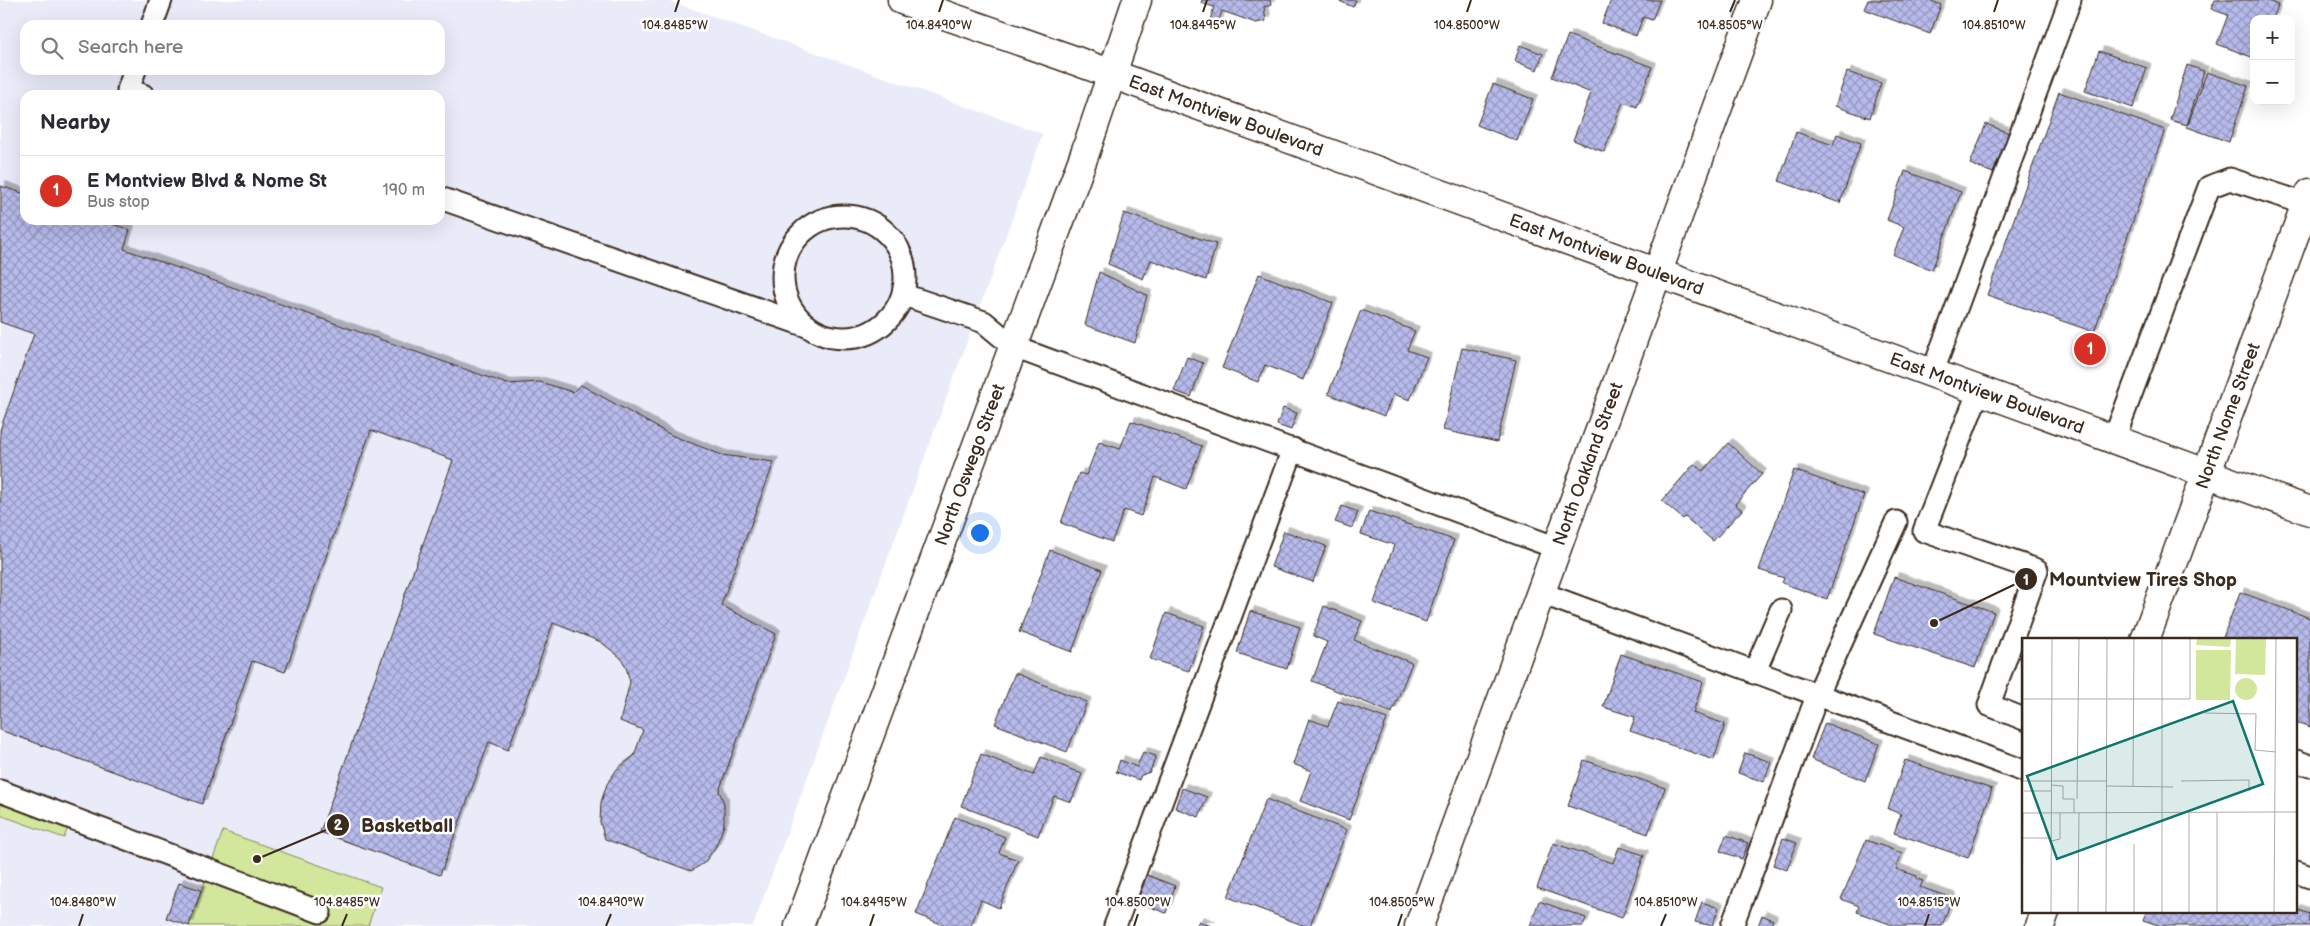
<!DOCTYPE html>
<meta charset="utf-8">
<style>
body{margin:0;font-family:"Balsamiq Sans",sans-serif;background:#f2f2f3;color:#2b2b33}
.controls{position:absolute;right:15px;top:15px;display:grid;overflow:hidden;border-radius:10px;box-shadow:0 5px 20px #0002}
.controls button{width:45px;height:45px;display:grid;place-items:center;padding:0;border:0;border-bottom:1px solid #e1e1e2;background:#fff;color:#2b2b33;font:25px sans-serif}
.you{position:absolute;left:979px;top:532px;width:18px;height:18px;margin:-12px;border:4px solid #fff;border-radius:50%;background:#1a73e8;box-shadow:0 0 0 8px #1a73e833}
.badge{display:grid;place-items:center;width:32px;height:32px;border-radius:50%;background:#d93025;color:#fff;font-size:16px;font-weight:700}
.pin{position:absolute;translate:-50% -50%;border:2px solid #fff;box-shadow:0 1px 5px #0006}
.list{margin:0;padding:0;list-style:none}
h2{display:flex;justify-content:space-between;align-items:center;height:65px;margin:0;padding:0 20px;font-size:21px}
h2 small{font-size:16px;font-weight:400;color:#7c7c81}
.list li{display:grid;grid-template-columns:32px 1fr auto;gap:15px;align-items:center;box-sizing:border-box;height:70px;padding:0 20px;border-top:1px solid #e1e1e2}
.list b{display:block;font-size:19px;white-space:nowrap}
.list p{margin:0;font-size:16px;white-space:nowrap;color:#7c7c81}
.list em{font-size:16px;font-style:normal;color:#7c7c81}
.icon{flex:none;width:28px;height:28px;fill:none;stroke:currentColor;stroke-width:2;stroke-linecap:round;stroke-linejoin:round}
.map{position:relative;flex:none;width:2310px;height:926px;overflow:hidden}
.search{position:absolute;background:#fff;box-shadow:0 5px 20px #0002;left:20px;top:20px;width:425px;height:55px;display:flex;align-items:center;gap:12px;box-sizing:border-box;padding:0 18px;border-radius:15px;color:#7c7c81;font-size:19px}
.panel{position:absolute;background:#fff;box-shadow:0 5px 20px #0002;left:20px;top:90px;width:425px;height:135px;border-radius:15px}
.map>svg:first-child{display:block}
.built{fill:#e9ebf9;fill-rule:evenodd}
.park{fill:#d2e79c;stroke:#86885d}
.building{fill:url(#building-cross-hatch);stroke:#3b2a1e;filter:url(#shadow)}
.lines{fill:none;stroke-linecap:round;stroke-linejoin:round}
.service-casing{stroke:#3b2a1e;stroke-width:25}
.minor-casing{stroke:#3b2a1e;stroke-width:31}
.secondary-casing{stroke:#3b2a1e;stroke-width:31}
.service{stroke:#fff;stroke-width:21}
.minor{stroke:#fff;stroke-width:28}
.secondary{stroke:#fff;stroke-width:28}
.ticks{fill:none;stroke:#3b2a1e;stroke-width:2}
.labels{text-anchor:middle;dominant-baseline:central;stroke-width:5;stroke-linejoin:round;paint-order:stroke}
.street-label{font-size:18px;fill:#3b2a1e;stroke:#fff}
.inset-road{fill:none;stroke:#b1aaa5;stroke-width:1}
.view{fill:#0f766e;fill-opacity:0.15;stroke:#0f766e;stroke-width:2.5}
.inset-edge{fill:none;stroke:#3b2a1e;stroke-width:2.5}
.ticks-label{font-size:12px;text-anchor:middle;fill:#3b2a1e;stroke:#fff;stroke-width:5;stroke-linejoin:round;paint-order:stroke}
.leader{fill:none;stroke:#3b2a1e;stroke-width:2}
.callout-dot{fill:#3b2a1e;stroke:#fff;stroke-width:2}
.mark-label{font-size:15px;text-anchor:middle;font-weight:bold;fill:#fff}
.callout-label{font-size:19px;text-anchor:middle;font-weight:bold;fill:#3b2a1e;stroke:#fff;stroke-width:5;stroke-linejoin:round;paint-order:stroke}
</style>
<div class="map">
<svg width="2310" height="926" viewBox="0 0 2310 926">
<defs>
<pattern id="building-cross-hatch" width="8" height="8" patternUnits="userSpaceOnUse" patternTransform="scale(1.25)"><rect width="8" height="8" fill="#b7bbec"/><path d="M0 0l8 8M0 8l8-8" fill="none" stroke="#9698bf"/></pattern>
<filter id="shadow"><feDropShadow dx="4.5" dy="-4.5" stdDeviation="0" flood-color="#0004"/></filter>
</defs>
<rect width="100%" height="100%" fill="#fff"/>
<filter id="ink" filterUnits="userSpaceOnUse"><feTurbulence type="fractalNoise" baseFrequency=".02" numOctaves="2"/><feDisplacementMap in="SourceGraphic" scale="10" xChannelSelector="R" yChannelSelector="G"/><feConvolveMatrix kernelMatrix="1 2 1 2 8 2 1 2 1" color-interpolation-filters="sRGB"/></filter>
<g filter="url(#ink)">
<path class="built" d="M0,0H667L1043,134L753,926H0ZM25,25H440V70H25ZM25,95H440V220H25Z"/>
<g class="park">
<path d="M0,780L75,808L64,838L0,815Z"/>
<path d="M223,831L381,887L368,926H189Z"/>
</g>
<g class="building">
<path d="M1202,0H1270L1271,5L1264,7L1266,21L1256,23L1222,11L1218,23L1210,20L1214,7L1201,3Z"/>
<path d="M1337,0H1356L1353,7Z"/>
<path d="M1611,0H1660L1652,20L1643,17L1636,36L1602,23Z"/>
<path d="M1868,0H1930L1941,5L1930,34L1864,9Z"/>
<path d="M2215,0H2266L2278,5L2273,19H2254V58L2217,44L2228,15L2211,9Z"/>
<path d="M1568,35L1652,67L1637,107L1623,102L1604,152L1573,140L1591,93L1552,77Z"/>
<path d="M1520,45L1543,54L1537,70L1515,61Z"/>
<path d="M2099,51L2147,68L2133,108L2085,91Z"/>
<path d="M2187,65L2204,71L2187,125L2170,120Z"/>
<path d="M1847,72L1881,83L1870,118L1835,106Z"/>
<path d="M2207,72L2248,86L2229,142L2187,127Z"/>
<path d="M1493,84L1533,99L1517,141L1477,125Z"/>
<path d="M2059,92L2165,130L2094,332L1987,295Z"/>
<path d="M1986,124L2009,133L1993,173L1970,164Z"/>
<path d="M1796,132L1833,145L1837,134L1861,143L1840,203L1779,181Z"/>
<path d="M1905,171L1961,192L1932,270L1893,255L1904,227L1887,220Z"/>
<path d="M1,186L25,194V220H101L130,230L124,249L507,384L540,382L573,392L581,385L671,435L722,455L774,462L721,605L776,634L719,791L724,803V825L716,846L704,863L691,871L605,839L600,822L601,802L607,784L617,769L634,756L643,730L620,721L630,682L626,667L621,658L601,642L553,623L508,750L489,742L440,875L320,832L453,460L371,430L285,672L252,661L202,804L0,730V430L34,334L0,322Z"/>
<path d="M1124,213L1216,244L1206,280L1151,260L1143,279L1108,264Z"/>
<path d="M1099,272L1147,295L1135,343L1085,325Z"/>
<path d="M1259,274L1333,303L1303,380L1265,365L1258,382L1222,368Z"/>
<path d="M1361,310L1415,331L1407,350L1427,357L1410,400L1393,394L1384,416L1328,394Z"/>
<path d="M1462,348L1516,360L1497,442L1443,430Z"/>
<path d="M1187,357L1203,363L1191,397L1174,391Z"/>
<path d="M1283,408L1297,413L1291,430L1277,425Z"/>
<path d="M1131,421L1202,446L1186,489L1155,477L1141,516L1124,510L1112,542L1061,523L1079,473L1086,475L1099,442L1120,449Z"/>
<path d="M1728,443L1762,474L1735,504L1742,510L1713,541L1685,517L1683,519L1662,501L1694,464L1703,471Z"/>
<path d="M1794,470L1864,495L1827,599L1782,583L1784,578L1759,570Z"/>
<path d="M1342,506L1358,512L1352,528L1335,522Z"/>
<path d="M1369,511L1454,540L1426,622L1374,603L1394,545L1361,534Z"/>
<path d="M1284,531L1326,546L1313,582L1271,567Z"/>
<path d="M1050,550L1102,570L1072,652L1019,632Z"/>
<path d="M1894,577L1994,612L1975,668L1874,634Z"/>
<path d="M2240,592L2310,618V727L2296,722V640H2222Z"/>
<path d="M1324,606L1362,621L1354,640L1412,663L1392,713L1312,681L1327,642L1313,636Z"/>
<path d="M1250,611L1300,627L1287,669L1237,653Z"/>
<path d="M1166,613L1204,626L1189,671L1150,659Z"/>
<path d="M1621,654L1703,682L1693,713L1725,724L1714,760L1630,731L1635,717L1603,707Z"/>
<path d="M1015,673L1087,702L1067,752L995,724Z"/>
<path d="M1338,701L1387,719L1349,820L1300,801L1311,771L1293,764L1309,719L1328,726Z"/>
<path d="M1825,723L1879,744L1865,781L1811,759Z"/>
<path d="M1143,752L1156,756L1150,772L1141,775L1139,780L1116,772L1120,760L1137,767Z"/>
<path d="M1745,753L1771,762L1764,782L1738,773Z"/>
<path d="M981,754L1034,775L1041,757L1082,774L1071,802L1054,796L1038,836L961,806Z"/>
<path d="M1584,760L1665,788L1648,834L1568,806Z"/>
<path d="M1905,760L1992,789L1968,858L1894,833L1901,814L1888,809Z"/>
<path d="M1182,788L1207,797L1199,817L1175,808Z"/>
<path d="M1266,799L1347,830L1310,926H1305L1228,897Z"/>
<path d="M955,817L1005,837L999,853L1018,860L999,908L981,900L971,926H946L916,914Z"/>
<path d="M1726,835L1748,843L1742,859L1720,851Z"/>
<path d="M1783,838L1797,843L1787,870L1773,865Z"/>
<path d="M1866,840L1902,853L1896,869L1917,876V879L1923,881L1920,887L1952,898L1942,926H1895L1857,912L1859,906L1841,899Z"/>
<path d="M1553,843L1613,863L1619,847L1644,855L1622,918L1537,888Z"/>
<path d="M1147,875L1175,886L1166,913L1137,902Z"/>
<path d="M179,883L201,890L189,926L166,918Z"/>
<path d="M1539,901L1586,918L1583,926H1530Z"/>
<path d="M1702,902L1719,908L1712,926L1695,922Z"/>
<path d="M2296,909L2310,914V926H2161L2143,920L2146,912H2296Z"/>
<path d="M1762,915L1773,920L1771,926H1758Z"/>
<path d="M1199,921L1211,926H1196Z"/>
</g>
<g class="lines">
<g class="service-casing">
<g id="service">
<path d="M152,25L161,0"/>
<path d="M135,70L128,90L143,95"/>
<path d="M440,198L807,326"/>
<circle cx="844" cy="277" r="61"/>
<path d="M904,295L984,322L1014,347L1557,548"/>
<path d="M1932,374L2070,0"/>
<path d="M1979,390L1924,531L2037,570L1989,705L2024,719"/>
<path d="M2114,439L2209,187L2230,179L2306,204"/>
<path d="M1541,593L2024,771"/>
<path d="M1754,673L1781,610"/>
<path d="M2296,761L2310,766"/>
<path d="M0,791L320,912"/>
<path d="M2296,872L2310,877"/>
<path d="M1115,926L1293,449"/>
<path d="M1732,926L1817,696L1896,522"/>
</g>
</g>
<g class="minor-casing">
<g id="minor">
<path id="s1" d="M2145,640L2310,193"/>
<path id="s2" d="M799,926L1085,153L1137,0"/>
<path id="s3" d="M1419,926L1757,0"/>
<path d="M2040,926L2045,912"/>
</g>
</g>
<g class="secondary-casing">
<g id="secondary">
<path id="s4" d="M902,0L1068,58L2310,511"/>
</g>
</g>
<use href="#service" class="service"/>
<use href="#minor" class="minor"/>
<use href="#secondary" class="secondary"/>
</g>
</g>
<path class="ticks" d="M675,12L679,0M939,12L943,0M1203,12L1207,0M1467,12L1471,0M1730,12L1735,0M1994,12L1998,0M79,926L83,914M342,926L347,914M606,926L611,914M870,926L874,914M1134,926L1138,914M1398,926L1402,914M1661,926L1666,914M1925,926L1929,914"/>
<g class="labels">
<g class="street-label">
<text stroke="none"><textPath href="#s4" startOffset="344">East Montview Boulevard</textPath></text>
<text stroke="none"><textPath href="#s4" startOffset="749">East Montview Boulevard</textPath></text>
<text stroke="none"><textPath href="#s4" startOffset="1154">East Montview Boulevard</textPath></text>
<text stroke="none"><textPath href="#s1" startOffset="239">North Nome Street</textPath></text>
<text stroke="none"><textPath href="#s3" startOffset="492">North Oakland Street</textPath></text>
<text stroke="none"><textPath href="#s2" startOffset="492">North Oswego Street</textPath></text>
</g>
</g>
<g transform="translate(2022 638)">
<rect width="275" height="275" fill="#fff"/>
<path d="M175,0H209L208,9L174,7ZM214,0H244L243,37L213,36ZM174,12H209L208,62H174ZM213 51a11 11 0 1 1 22 0a11 11 0 1 1-22 0Z" fill="#d2e79c"/>
<path class="inset-road" d="M0,61H168V0M183,75L234,76L233,112L254,114M0,143H84M1,143V0M159,143L227,142V153M29,147L41,148V161H52V175M84,148L151,149M111,148L112,0M2,153H29M55,161L57,0M253,174H275M0,175L253,174M167,175V275M1,200H29M29,203L38,201V175M0,275L1,175M29,275L30,0M56,275L57,175M84,275L85,0M112,275V206M140,275V0M195,275V175M252,275L254,0"/>
<path class="view" d="M211,63L241,146L35,221L5,138Z"/>
<rect width="275" height="275" class="inset-edge"/>
</g>
<g class="ticks-label">
<text x="675" y="29">104.8485°W</text>
<text x="939" y="29">104.8490°W</text>
<text x="1203" y="29">104.8495°W</text>
<text x="1467" y="29">104.8500°W</text>
<text x="1730" y="29">104.8505°W</text>
<text x="1994" y="29">104.8510°W</text>
<text x="83" y="906">104.8480°W</text>
<text x="347" y="906">104.8485°W</text>
<text x="611" y="906">104.8490°W</text>
<text x="874" y="906">104.8495°W</text>
<text x="1138" y="906">104.8500°W</text>
<text x="1402" y="906">104.8505°W</text>
<text x="1666" y="906">104.8510°W</text>
<text x="1929" y="906">104.8515°W</text>
</g>
<path class="leader" d="M1934 623L2026 579M257 859L338 825"/>
<g class="callout-dot">
<circle cx="1934" cy="623" r="5"/>
<circle cx="257" cy="859" r="5"/>
<circle cx="2026" cy="579" r="12"/>
<circle cx="338" cy="825" r="12"/>
</g>
<g class="mark-label">
<text x="2026" y="585">1</text>
<text x="338" y="830">2</text>
</g>
<g class="callout-label">
<text x="2143" y="586">Mountview Tires Shop</text>
<text x="407" y="832">Basketball</text>
</g>
</svg>
<div class="controls">
<button>+</button>
<button>−</button>
</div>
<div class="you"></div>
<div class="pin badge" style="left:2090px;top:349px">1</div>
<div class="search"><svg class="icon" aria-label="search" viewBox="0 0 24 24"><circle cx="10" cy="10" r="6"/><path d="M15 15l6 6"/></svg>Search here</div>
<section class="panel">
<h2>Nearby<small></small></h2>
<ul class="list">
<li><span class="badge">1</span><div><b>E Montview Blvd &amp; Nome St</b><p>Bus stop</p></div><em>190 m</em></li>
</ul>
</section>
</div>
